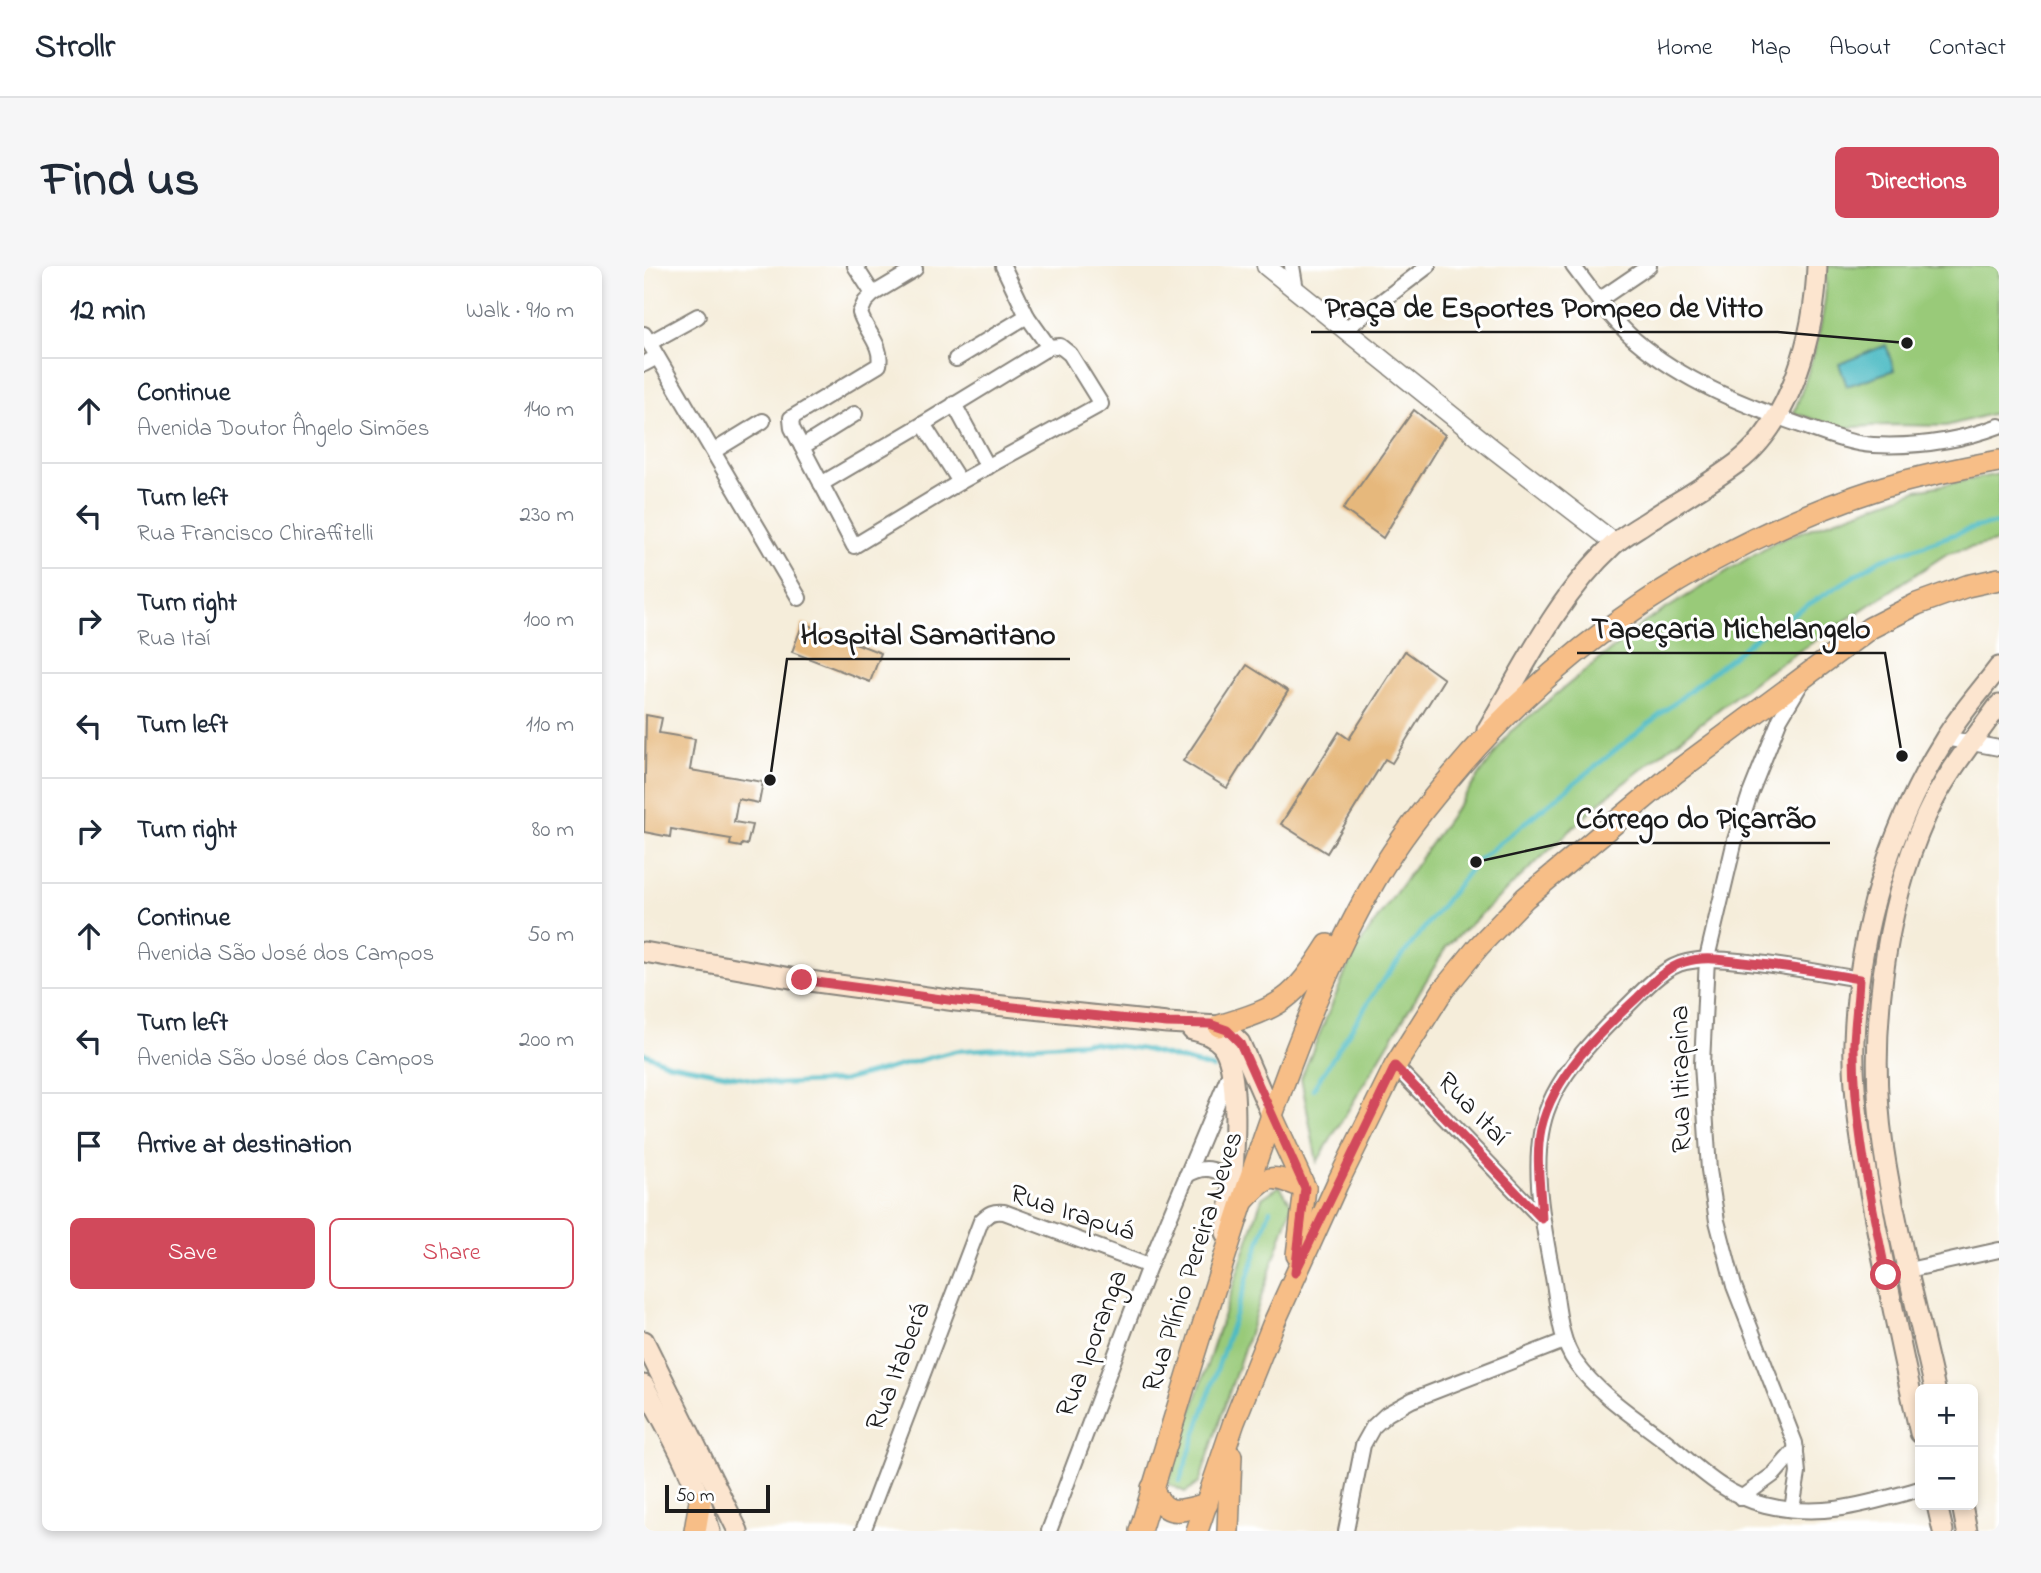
<!DOCTYPE html>
<meta charset="utf-8">
<style>
body{margin:0;font-family:"Indie Flower",sans-serif;background:#f6f6f7;color:#1f2937}
.controls{position:absolute;right:21px;bottom:21px;display:grid;overflow:hidden;border-radius:10px;box-shadow:0 4px 10px #0003}
.controls button{width:63px;height:63px;display:grid;place-items:center;padding:0;border:0;border-bottom:2px solid #e0e1e3;background:#fff;color:#1f2937;font:35px sans-serif}
.scale{position:absolute;left:21px;bottom:18px;width:105px;box-sizing:border-box;padding-left:7px;border:4px solid #1c1c1c;border-top:0;font-size:19px;line-height:24px;white-space:nowrap;color:#1c1c1c;-webkit-text-stroke:5px #fff;paint-order:stroke}
.stop{position:absolute;width:21px;height:21px;margin:-16px;border:5px solid #d1495b;border-radius:50%;background:#fff}
.stop.end{background:#d1495b;border-color:#fff;box-shadow:0 2px 7px #0008}
.list{margin:0;padding:0;list-style:none}
h2{display:flex;justify-content:space-between;align-items:center;height:91px;margin:0;padding:0 28px;font-size:30px}
h2 small{font-size:23px;font-weight:400;color:#747a83}
.list li{display:grid;grid-template-columns:46px 1fr auto;gap:21px;align-items:center;box-sizing:border-box;height:105px;padding:0 28px;border-top:2px solid #e0e1e3}
.list b{display:block;font-size:26px;white-space:nowrap}
.list p{margin:0;font-size:23px;white-space:nowrap;color:#747a83}
.list em{font-size:23px;font-style:normal;color:#747a83}
.actions{display:flex;gap:14px;padding:21px 28px}
.actions a{flex:1;padding:16px 0;border:2px solid #d1495b;border-radius:10px;text-align:center;font-size:24px;color:#d1495b}
.actions .main{background:#d1495b;color:#fff}
.icon{flex:none;width:38px;height:38px;fill:none;stroke:currentColor;stroke-width:2;stroke-linecap:round;stroke-linejoin:round}
.map{position:relative;flex:none;width:1355px;height:1265px;overflow:hidden;border-radius:10px}
header{display:flex;align-items:center;gap:42px;box-sizing:border-box;height:98px;padding:0 35px;background:#fff;border-bottom:2px solid #e0e1e3}
header strong{font-size:33px}
nav{display:flex;gap:38px;margin-inline-start:auto;font-size:24px}
.intro{display:flex;align-items:center;justify-content:space-between;box-sizing:border-box;height:168px;padding:0 42px}
h1{margin:0;font-size:49px}
.button{padding:18px 32px;border-radius:10px;background:#d1495b;color:#fff;font-size:24px;font-weight:700}
main{display:flex;gap:42px;padding:0 42px}
aside{flex:1;background:#fff;border-radius:10px;box-shadow:0 4px 10px #0003}
.map>svg:first-child{display:block}
.green{fill:#99ca79;stroke:#5a734a;stroke-width:2}
.water{fill:#4dbbc4;stroke:#346c70;stroke-width:2}
.lines{fill:none;stroke-linecap:round;stroke-linejoin:round}
.stream{stroke:#4dbbc4;stroke-width:4.5}
.building{fill:#e6b87c}
.minor-casing{stroke:#88847b;stroke-width:18}
.tertiary-casing{stroke:#88847b;stroke-width:21}
.secondary-casing{stroke:#88847b;stroke-width:23}
.primary-casing{stroke:#88847b;stroke-width:24}
.minor{stroke:#fff;stroke-width:14}
.tertiary{stroke:#fff;stroke-width:18}
.secondary{stroke:#fce5cf;stroke-width:19}
.primary{stroke:#f7be87;stroke-width:21}
.route{stroke:#d1495b;stroke-width:9}
.labels{text-anchor:middle;dominant-baseline:central;stroke-width:6;stroke-linejoin:round;paint-order:stroke}
.street-label{font-size:28px;fill:#1c1c1c;stroke:#fff}
.leader{fill:none;stroke:#1c1c1c;stroke-width:2.5}
.callout-dot{fill:#1c1c1c;stroke:#fff;stroke-width:2.5}
.callout-label{font-size:30px;text-anchor:middle;font-weight:bold;fill:#1c1c1c;stroke:#fff;stroke-width:6;stroke-linejoin:round;paint-order:stroke}
</style>
<header>
<strong>Strollr</strong>
<nav><a>Home</a><a>Map</a><a>About</a><a>Contact</a></nav>
</header>
<div class="intro"><h1>Find us</h1><a class="button">Directions</a></div>
<main>
<aside>
<h2>12 min<small>Walk · 910 m</small></h2>
<ul class="list">
<li><svg class="icon" aria-label="ahead" viewBox="0 0 24 24"><path d="M12 20V5M6 11l6-6 6 6"/></svg><div><b>Continue</b><p>Avenida Doutor Ângelo Simões</p></div><em>140 m</em></li>
<li><svg class="icon" aria-label="left" viewBox="0 0 24 24"><path d="M17 20v-9H6M10 6l-5 5 5 5"/></svg><div><b>Turn left</b><p>Rua Francisco Chiraffitelli</p></div><em>230 m</em></li>
<li><svg class="icon" aria-label="right" viewBox="0 0 24 24"><path d="M7 20v-9h11M14 6l5 5-5 5"/></svg><div><b>Turn right</b><p>Rua Itaí</p></div><em>100 m</em></li>
<li><svg class="icon" aria-label="left" viewBox="0 0 24 24"><path d="M17 20v-9H6M10 6l-5 5 5 5"/></svg><div><b>Turn left</b></div><em>110 m</em></li>
<li><svg class="icon" aria-label="right" viewBox="0 0 24 24"><path d="M7 20v-9h11M14 6l5 5-5 5"/></svg><div><b>Turn right</b></div><em>80 m</em></li>
<li><svg class="icon" aria-label="ahead" viewBox="0 0 24 24"><path d="M12 20V5M6 11l6-6 6 6"/></svg><div><b>Continue</b><p>Avenida São José dos Campos</p></div><em>50 m</em></li>
<li><svg class="icon" aria-label="left" viewBox="0 0 24 24"><path d="M17 20v-9H6M10 6l-5 5 5 5"/></svg><div><b>Turn left</b><p>Avenida São José dos Campos</p></div><em>200 m</em></li>
<li><svg class="icon" aria-label="arrive" viewBox="0 0 24 24"><path d="M6 21V4h12l-3 4 3 4H6"/></svg><div><b>Arrive at destination</b></div></li>
</ul>
<div class="actions"><a class="main">Save</a><a>Share</a></div>
</aside>
<div class="map">
<svg width="1355" height="1265" viewBox="0 0 1355 1265">
<rect width="100%" height="100%" fill="#fff"/>
<filter id="ink" filterUnits="userSpaceOnUse"><feTurbulence type="fractalNoise" baseFrequency=".0143" numOctaves="2"/><feDisplacementMap in="SourceGraphic" scale="14" xChannelSelector="R" yChannelSelector="G"/><feConvolveMatrix kernelMatrix="1 2 1 2 8 2 1 2 1" color-interpolation-filters="sRGB"/></filter>
<filter id="wash" filterUnits="userSpaceOnUse"><feTurbulence type="fractalNoise" baseFrequency=".00686" numOctaves="4" result="noise"/><feDisplacementMap in="SourceGraphic" scale="28" xChannelSelector="R" yChannelSelector="G"/><feGaussianBlur stdDeviation="1.57" result="paint"/><feColorMatrix in="noise" values="0 0 0 0 0 0 0 0 0 0 0 0 0 0 0 0 0 1.4 0 .05"/><feComposite in="paint" operator="in"/></filter>
<g filter="url(#wash)">
<rect width="100%" height="100%" fill="#f5edda"/>
<g class="green">
<path d="M1182,0H1355V146L1302,160L1244,159L1196,162L1150,147C1166,101 1185,50 1182,0Z"/>
<path d="M1355,208V275L1304,287L1116,411L962,531L803,680L673,896L657,812L710,686L866,466L1001,356L1132,275L1273,224Z"/>
<path d="M636,920L648,939L555,1217L541,1226L524,1218L618,932Z"/>
</g>
<path class="water" d="M1242,79L1250,104L1203,120L1195,98Z"/>
<g class="lines">
<g class="stream">
<path d="M0,787L23,797L133,818L198,815L311,785L443,776L498,783L569,802"/>
<path d="M669,823L734,721L832,596L1114,370L1236,294L1332,261L1355,257"/>
<path d="M536,1215L626,944"/>
</g>
</g>
<g id="blocks">
<g class="building">
<path d="M770,144L801,169L739,272L699,243Z"/>
<path d="M159,357L237,387L226,416L148,386Z"/>
<path d="M761,385L800,413L748,497L741,493L683,587L637,558L695,466L705,473Z"/>
<path d="M603,399L644,425L583,522L539,495Z"/>
<path d="M2,449L18,452L15,467L51,473L46,504L119,516L115,537L94,533L90,556L108,559L103,579L98,578L97,581L86,579L87,573L27,563L26,571L0,566Z"/>
</g>
</g>
</g>
<g filter="url(#ink)">
<use href="#blocks" fill-opacity="0" stroke="#88847b" stroke-width="2"/>
<g class="lines">
<g class="minor-casing">
<g id="minor">
<path d="M211,0L229,28L221,36L216,47C222,66 239,79 235,99L147,152L148,162L210,280L316,216L457,138L426,88L416,80L405,81L383,50L359,0"/>
<path d="M648,0L652,24"/>
<path d="M929,0C948,25 967,53 991,74C1040,116 1102,140 1162,161C1182,168 1207,178 1229,179C1271,181 1315,175 1355,160"/>
<path d="M229,28L271,3"/>
<path d="M955,34L1005,0"/>
<path d="M700,64L784,0"/>
<path d="M0,68L155,332"/>
<path d="M5,77L54,50"/>
<path d="M312,93L383,50"/>
<path d="M0,98L13,91"/>
<path d="M310,138L344,201"/>
<path d="M279,158L405,81"/>
<path d="M158,181L211,148"/>
<path d="M70,185L119,155"/>
<path d="M177,218L279,158L316,216"/>
<path d="M1301,472L1355,482"/>
<path d="M1215,713C1179,707 1142,700 1105,696C1084,694 1064,691 1042,696C1017,701 995,730 976,747C951,771 918,807 905,839C884,889 899,959 909,1011C914,1039 915,1074 932,1097C955,1129 993,1153 1024,1177C1055,1203 1080,1229 1121,1239C1177,1253 1222,1238 1276,1223"/>
<path d="M751,800L898,953"/>
<path d="M542,910C560,898 570,903 588,912"/>
<path d="M1242,1009L1355,984"/>
<path d="M1097,1232L1130,1208L1152,1183"/>
<path d="M1148,1243L1154,1207L1151,1177L1090,1020L1073,955L1065,904L1058,798L1063,692L1091,574L1106,528L1136,453L1158,416"/>
<path d="M219,1265L337,955C345,947 349,945 360,946L505,1000"/>
<path d="M405,1265L505,1000L587,804"/>
<path d="M702,1265L719,1179L729,1161L743,1148L768,1134L920,1075"/>
</g>
</g>
<g class="tertiary-casing">
<path id="tertiary" d="M622,0L848,182L971,277"/>
</g>
<g class="secondary-casing">
<g id="secondary">
<path d="M843,464C880,401 914,330 969,279C979,270 992,263 1004,255C1033,236 1065,218 1093,197C1148,155 1171,66 1173,0"/>
<path d="M0,686L158,714L312,735L523,757L575,760L583,764L596,777L627,848"/>
<path d="M548,764C558,766 569,770 577,778C601,805 588,930 582,967"/>
<path d="M0,1075L94,1265"/>
<path d="M0,1119C25,1165 53,1214 66,1265"/>
<path d="M1291,1123C1273,1042 1251,961 1239,879C1224,776 1239,645 1282,550C1300,510 1329,475 1355,439"/>
<path d="M1276,1167C1260,1098 1246,1029 1232,959C1221,899 1208,837 1210,775C1214,669 1244,563 1301,473C1316,448 1337,425 1355,401"/>
<path d="M1293,1239L1299,1265"/>
<path d="M1318,1239L1323,1265"/>
</g>
</g>
<g class="primary-casing">
<g id="primary">
<path d="M575,760C638,741 649,734 684,679"/>
<path d="M627,848L661,922L653,989"/>
<path d="M600,934C626,906 627,909 661,922"/>
<path d="M508,1222C522,1253 534,1245 563,1238"/>
<path d="M51,1265L56,1235"/>
<path d="M496,1265C532,1147 567,1030 606,913C639,815 674,717 724,627C746,586 775,548 805,513C918,376 1071,275 1240,221C1277,210 1317,202 1355,195"/>
<path d="M553,1265L590,1156L629,1059L693,918L751,800L799,724L835,680L881,632L1032,506L1226,362L1273,338L1323,320L1355,313"/>
<path d="M584,1265L587,1190"/>
</g>
</g>
<use href="#minor" class="minor"/>
<use href="#tertiary" class="tertiary"/>
<use href="#secondary" class="secondary"/>
<use href="#primary" class="primary"/>
</g>
</g>
<g class="lines" filter="url(#ink)">
<path class="route" d="M158,714L312,735L523,757L566,758L583,764L596,777L661,922L651,1007L751,800L898,953C897,924 891,892 897,863C909,810 956,766 994,731C1007,718 1022,701 1041,696C1060,690 1079,694 1099,696C1138,700 1177,706 1215,713C1214,734 1211,756 1210,777C1209,856 1227,933 1242,1009"/>
</g>
<g class="labels">
<g class="street-label">
<text transform="translate(1038 813) rotate(-91)">Rua Itirapina</text>
<text transform="translate(828 844) rotate(46)">Rua Itaí</text>
<text transform="translate(428 948) rotate(18)">Rua Irapuá</text>
<text transform="translate(550 996) rotate(-72)">Rua Plínio Pereira Neves</text>
<text transform="translate(449 1078) rotate(-69)">Rua Iporanga</text>
<text transform="translate(255 1101) rotate(-69)">Rua Itaberá</text>
</g>
</g>
<path class="leader" d="M1263 77L1134 66H667M1258 490L1241 387H933M126 514L143 393H426M832 596L918 577H1186"/>
<g class="callout-dot">
<circle cx="1263" cy="77" r="7"/>
<circle cx="1258" cy="490" r="7"/>
<circle cx="126" cy="514" r="7"/>
<circle cx="832" cy="596" r="7"/>
</g>
<g class="callout-label">
<text x="900" y="51">Praça de Esportes Pompeo de Vitto</text>
<text x="1087" y="372">Tapeçaria Michelangelo</text>
<text x="284" y="378">Hospital Samaritano</text>
<text x="1052" y="562">Córrego do Piçarrão</text>
</g>
</svg>
<div class="controls">
<button>+</button>
<button>−</button>
</div>
<div class="scale">50 m</div>
<div class="stop" style="left:1242px;top:1009px"></div>
<div class="stop end" style="left:158px;top:714px"></div>
</div>
</main>
